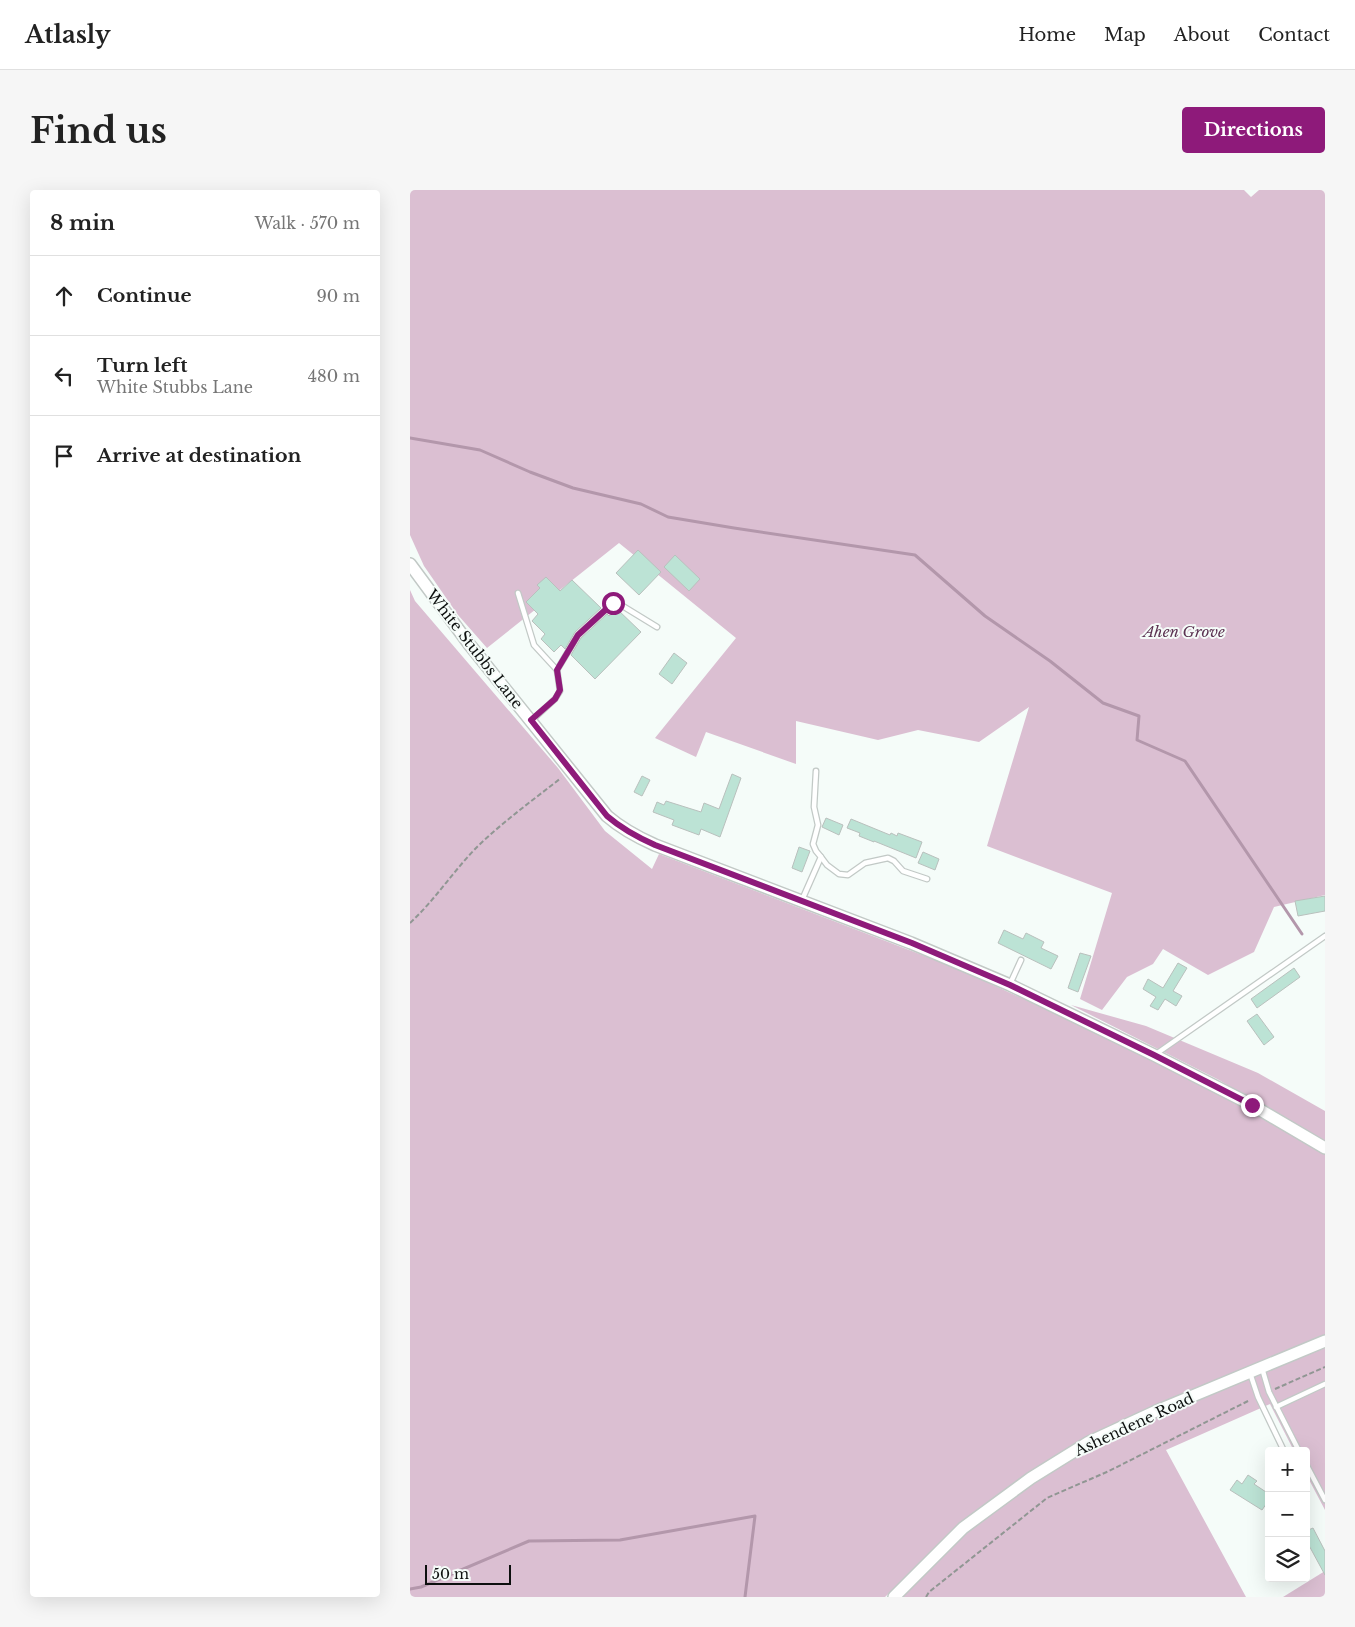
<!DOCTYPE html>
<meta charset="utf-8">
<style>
body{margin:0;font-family:"Libre Baskerville",serif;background:#f6f6f6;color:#222}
.controls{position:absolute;right:15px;bottom:15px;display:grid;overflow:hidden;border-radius:5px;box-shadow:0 5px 20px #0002}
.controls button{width:45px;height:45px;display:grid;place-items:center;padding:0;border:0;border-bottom:1px solid #e0e0e0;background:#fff;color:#222;font:25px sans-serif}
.scale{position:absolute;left:15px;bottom:12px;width:86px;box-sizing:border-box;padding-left:5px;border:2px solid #0d100f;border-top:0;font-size:14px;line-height:18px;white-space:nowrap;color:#0d100f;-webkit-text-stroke:4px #f5fcf9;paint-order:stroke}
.stop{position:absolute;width:15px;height:15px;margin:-11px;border:4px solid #8e1a7a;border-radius:50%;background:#fff}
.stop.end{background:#8e1a7a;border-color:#fff;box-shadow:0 1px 5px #0008}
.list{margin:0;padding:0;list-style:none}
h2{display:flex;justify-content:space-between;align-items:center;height:65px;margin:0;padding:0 20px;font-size:21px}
h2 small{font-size:16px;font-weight:400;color:#767676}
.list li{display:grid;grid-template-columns:32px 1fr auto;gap:15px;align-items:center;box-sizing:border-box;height:80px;padding:0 20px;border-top:1px solid #e0e0e0}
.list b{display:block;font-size:19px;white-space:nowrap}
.list p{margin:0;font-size:16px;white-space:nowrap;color:#767676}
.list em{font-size:16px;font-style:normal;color:#767676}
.icon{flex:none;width:28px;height:28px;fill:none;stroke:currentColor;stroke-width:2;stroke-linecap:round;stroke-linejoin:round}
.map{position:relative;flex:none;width:915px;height:1407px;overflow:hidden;border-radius:5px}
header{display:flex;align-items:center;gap:30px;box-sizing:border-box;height:70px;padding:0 25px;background:#fff;border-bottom:1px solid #e0e0e0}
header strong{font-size:24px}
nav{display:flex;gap:28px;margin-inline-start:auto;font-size:18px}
.intro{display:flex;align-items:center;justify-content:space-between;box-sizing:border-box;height:120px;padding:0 30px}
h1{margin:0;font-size:35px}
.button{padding:12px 22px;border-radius:5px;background:#8e1a7a;color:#fff;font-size:18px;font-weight:700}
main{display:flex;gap:30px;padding:0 30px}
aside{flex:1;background:#fff;border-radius:5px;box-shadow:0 5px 20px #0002}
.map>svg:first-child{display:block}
.green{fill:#dbbfd2}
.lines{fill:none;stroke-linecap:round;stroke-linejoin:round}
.stream{stroke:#b397ab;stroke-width:3}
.building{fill:#bce3d5;stroke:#b9c0bd}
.service-casing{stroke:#c2c9c6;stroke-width:7}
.tertiary-casing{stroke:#c2c9c6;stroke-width:14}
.path{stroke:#909693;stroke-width:2;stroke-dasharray:5 2.5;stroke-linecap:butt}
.service{stroke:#fff;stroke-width:4.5}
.tertiary{stroke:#fff;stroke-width:11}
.route{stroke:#8e1a7a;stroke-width:6}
.labels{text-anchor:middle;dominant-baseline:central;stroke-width:4;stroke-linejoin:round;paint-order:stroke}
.park-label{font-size:15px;font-style:italic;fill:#5c3352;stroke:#f5fcf9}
.street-label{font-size:15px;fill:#0d100f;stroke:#f5fcf9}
</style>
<header>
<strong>Atlasly</strong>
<nav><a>Home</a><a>Map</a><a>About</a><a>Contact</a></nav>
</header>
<div class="intro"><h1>Find us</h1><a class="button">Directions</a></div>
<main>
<aside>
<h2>8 min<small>Walk · 570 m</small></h2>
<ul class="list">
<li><svg class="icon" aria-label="ahead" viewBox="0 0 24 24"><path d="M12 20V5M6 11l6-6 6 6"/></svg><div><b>Continue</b></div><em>90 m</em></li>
<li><svg class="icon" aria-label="left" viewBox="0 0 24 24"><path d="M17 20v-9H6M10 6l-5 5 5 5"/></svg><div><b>Turn left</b><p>White Stubbs Lane</p></div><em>480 m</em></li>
<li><svg class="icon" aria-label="arrive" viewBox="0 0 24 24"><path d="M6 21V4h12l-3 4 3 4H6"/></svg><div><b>Arrive at destination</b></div></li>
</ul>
</aside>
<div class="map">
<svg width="915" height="1407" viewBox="0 0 915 1407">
<rect width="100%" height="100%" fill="#f5fcf9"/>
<g class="green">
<path d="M0,0H834L841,7L849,0H915V705L864,717L844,762L798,785L753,759L743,774L717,787L692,820L670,809L702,703L577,656L619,517L569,552L508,540L468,550L386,531V574L296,542L286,567L245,548L326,448L209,353L77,458L48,425L14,376L0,345Z"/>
<path d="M0,400L5,411L148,578L195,641L242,679L249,664L546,778L653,827L838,917L915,963V1147L705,1236L548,1338L475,1407H0Z"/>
<path d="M661,815L736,836L848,883L915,921V954L809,890Z"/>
<path d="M915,1158V1320L896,1284V1261H884L860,1214L756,1260L836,1407H489C528,1368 569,1327 616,1297C709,1238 812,1199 915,1158Z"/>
<path d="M915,1381V1407H873Z"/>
</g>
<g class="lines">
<g class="stream">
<path d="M0,248L70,260L120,282L163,298L231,314L258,327L324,338L505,365L575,426L640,471L693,513L729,526L727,550L775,571L892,744"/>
<path d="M0,1399L11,1397L119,1351L210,1350L345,1326L335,1407"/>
</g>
</g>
<g class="building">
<path d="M228,360L251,382L229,405L206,383Z"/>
<path d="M265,365L290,389L279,401L254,377Z"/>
<path d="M136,387L150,401L162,390L191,418L165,442L155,459L151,455L144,462L131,449L135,444L122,431L128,424L116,412L130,398L127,395Z"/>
<path d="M207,419L231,442L185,489L161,465L171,448L197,424L199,426Z"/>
<path d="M264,463L277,473L262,494L249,484Z"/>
<path d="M322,584L331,588L310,647L291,639L289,645L262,635L264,630L243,622L247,612L254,615L256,611L291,622L294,613L309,619Z"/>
<path d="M232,586L240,590L232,606L224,602Z"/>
<path d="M416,628L433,635L429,645L412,637Z"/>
<path d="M441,629L480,645L481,643L487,646L488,643L512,652L506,668L464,651V652L449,646L450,643L437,638Z"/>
<path d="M389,657L400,661L392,682L382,678Z"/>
<path d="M513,662L529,669L525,680L508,673Z"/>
<path d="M915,706V721L888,726L885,711Z"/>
<path d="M594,740L613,749L616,743L634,752L631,758L648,766L641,779L588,753Z"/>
<path d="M670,763L681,766L668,802L658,798Z"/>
<path d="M768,773L777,778L763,801L772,806L766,816L755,809L748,820L740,816L746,807L733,799L738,789L753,798Z"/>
<path d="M884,778L890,787L847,818L841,809Z"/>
<path d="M847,824L864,847L854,855L837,831Z"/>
<path d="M838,1285L847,1291L844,1294L859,1304V1310L852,1320L820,1300L827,1290L832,1294Z"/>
<path d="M903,1338L915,1361V1385L896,1350V1341Z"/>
</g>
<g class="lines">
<g class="service-casing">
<g id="service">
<path d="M108,403L124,455L147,480"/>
<path d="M121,531L145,509L150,501L147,480L168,445L203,413L211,415L247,437"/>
<path d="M411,667L417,675L429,684L438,685L455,673L478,668L484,671L493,681L517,689"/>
<path d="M392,710L411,667L406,661L403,654L408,635L404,617L406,581"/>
<path d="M600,794L611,770"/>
<path d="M746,864L915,746"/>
<path d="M852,1178L859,1202L889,1261"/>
<path d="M840,1183L848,1207L874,1261"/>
<path d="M866,1217L915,1194"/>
<path d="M896,1274L915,1310"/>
</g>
</g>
<g class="tertiary-casing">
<g id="tertiary">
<path d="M0,374L59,454L197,626C212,639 227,647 245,655L501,753L600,795L744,865L842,915L915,958"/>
<path d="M484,1407L553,1338L621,1288L679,1252L744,1222L915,1151"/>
</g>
</g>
<g class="path">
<path d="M0,733C25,710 44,680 68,656C94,631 123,610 151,588"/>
<path d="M865,1199L915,1177"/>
<path d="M516,1407L519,1402L637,1308L699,1281L840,1210"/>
</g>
<use href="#service" class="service"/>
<use href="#tertiary" class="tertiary"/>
</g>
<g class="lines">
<path class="route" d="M203,413L168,445L147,480L150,500L145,509L121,530L197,626C212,639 227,647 245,655L502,753L600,795L744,865L842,915"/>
</g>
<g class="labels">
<g class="park-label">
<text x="774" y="441">Ahen Grove</text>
</g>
<g class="street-label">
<text transform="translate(65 459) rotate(52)">White Stubbs Lane</text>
<text transform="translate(724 1234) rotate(-25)">Ashendene Road</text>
</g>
</g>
</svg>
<div class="controls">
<button>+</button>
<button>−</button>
<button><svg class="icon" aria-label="layers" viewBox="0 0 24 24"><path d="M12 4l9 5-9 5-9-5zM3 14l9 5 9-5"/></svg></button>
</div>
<div class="scale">50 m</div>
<div class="stop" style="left:203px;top:413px"></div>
<div class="stop end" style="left:842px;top:915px"></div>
</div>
</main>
